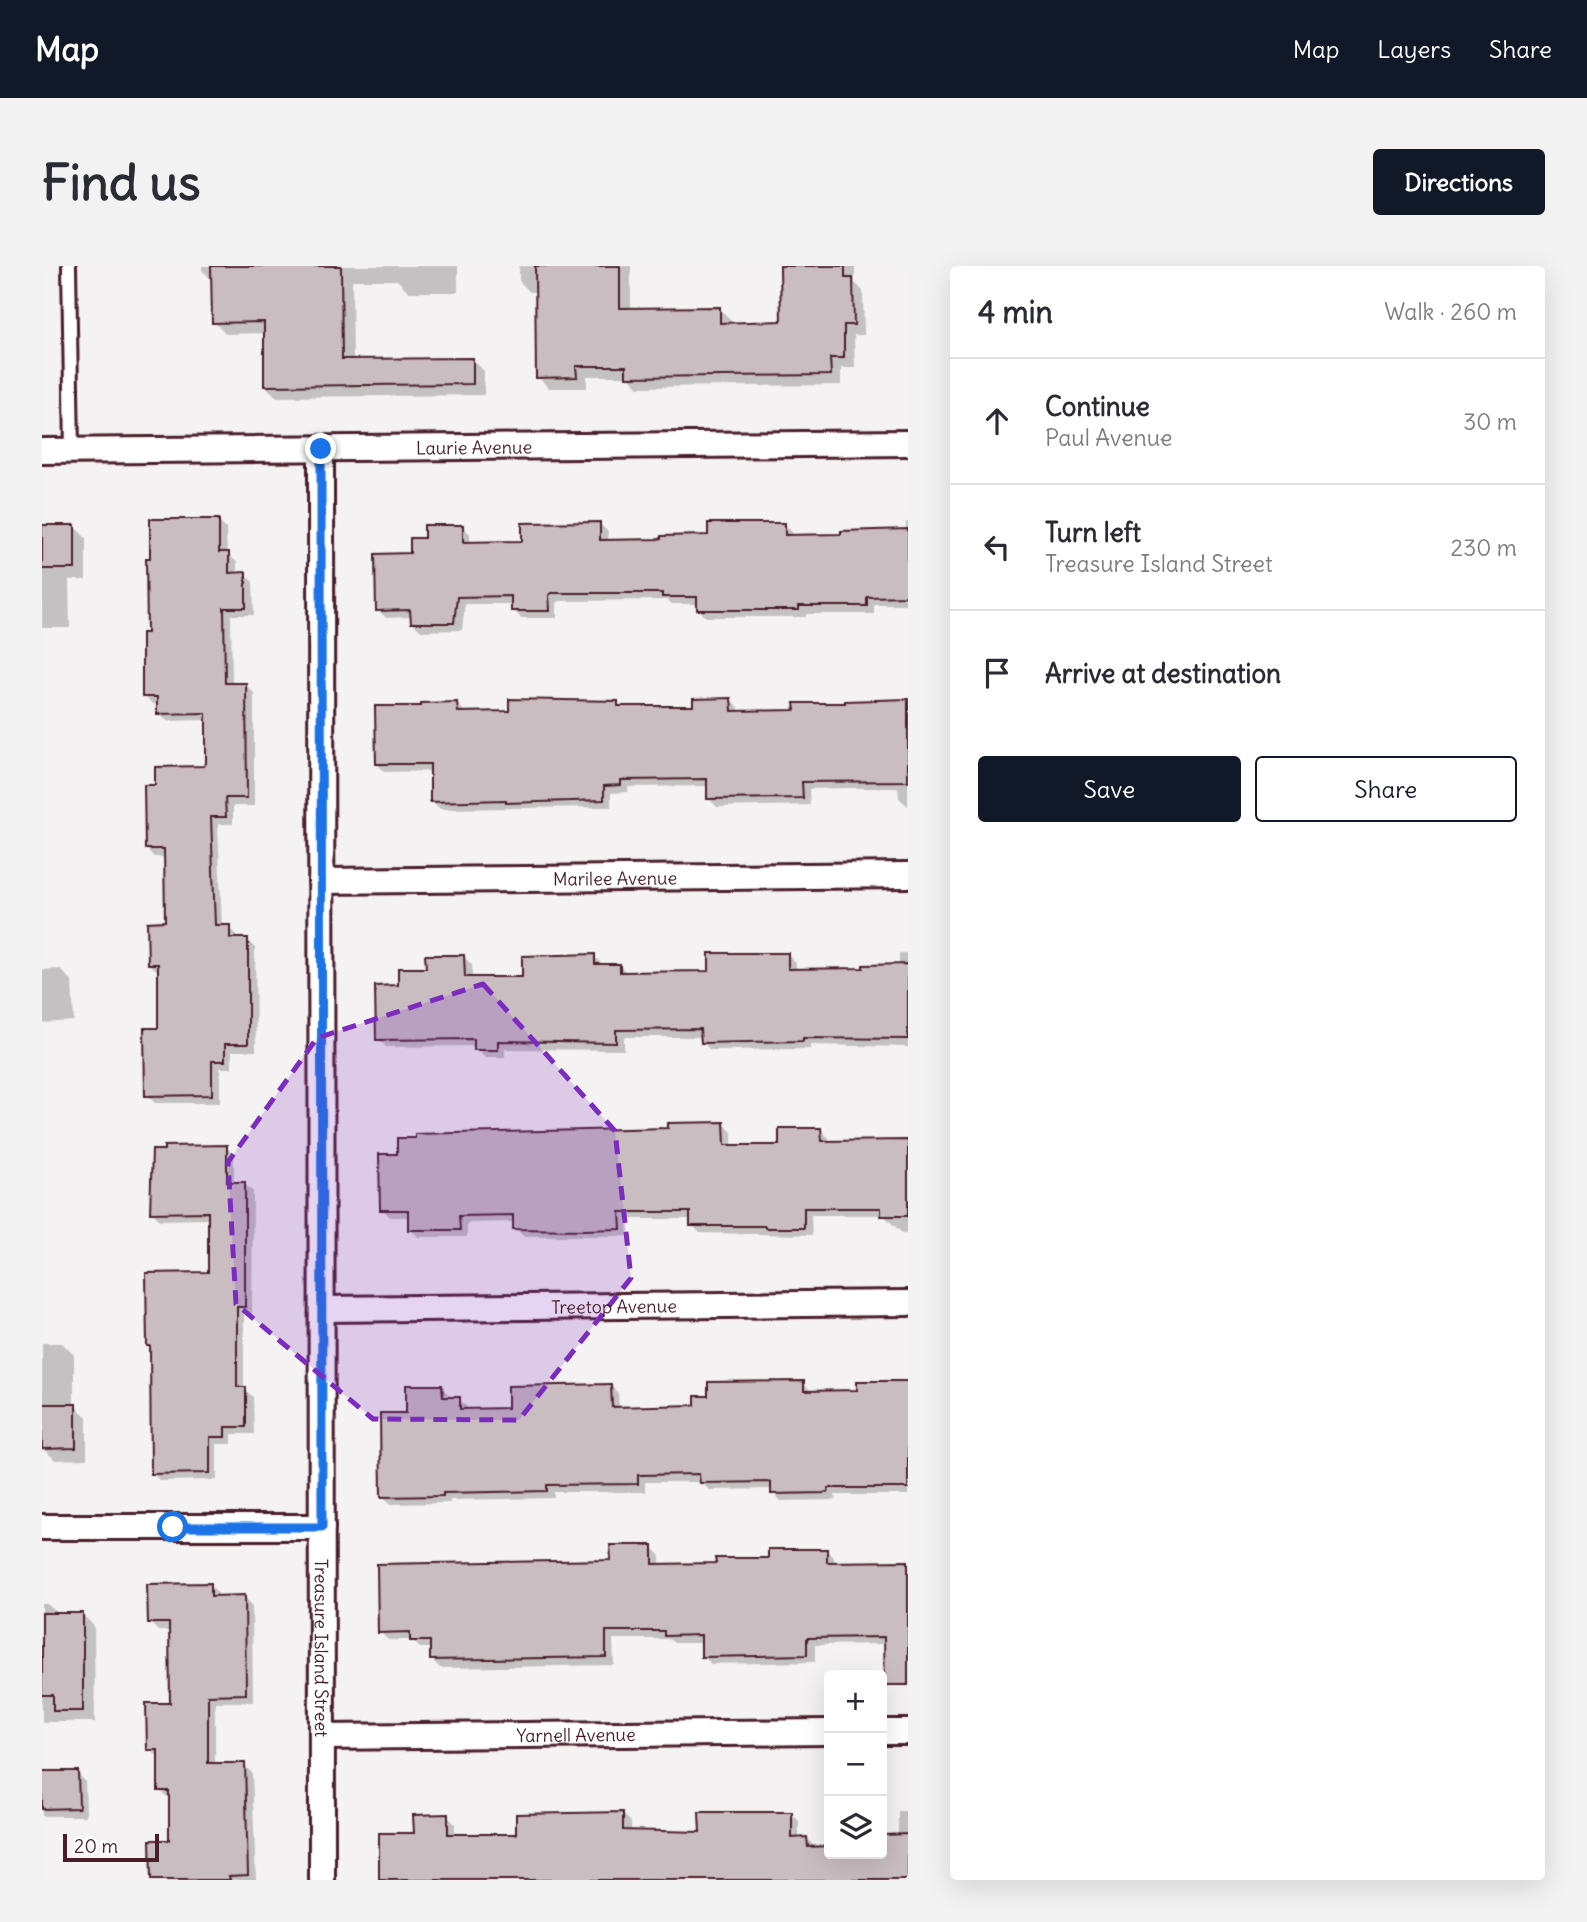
<!DOCTYPE html>
<meta charset="utf-8">
<style>
body{margin:0;font-family:Delius,sans-serif;background:#f2f2f3;color:#2b2b33}
.controls{position:absolute;right:21px;bottom:21px;display:grid;overflow:hidden;border-radius:7px;box-shadow:0 7px 28px #0002}
.controls button{width:63px;height:63px;display:grid;place-items:center;padding:0;border:0;border-bottom:2px solid #e1e1e2;background:#fff;color:#2b2b33;font:35px sans-serif}
.scale{position:absolute;left:21px;bottom:18px;width:96px;box-sizing:border-box;padding-left:7px;border:4px solid #4a1f2b;border-top:0;font-size:19px;line-height:24px;white-space:nowrap;color:#4a1f2b;-webkit-text-stroke:5px #fff;paint-order:stroke}
.stop{position:absolute;width:21px;height:21px;margin:-16px;border:5px solid #1a73e8;border-radius:50%;background:#fff}
.stop.end{background:#1a73e8;border-color:#fff;box-shadow:0 2px 7px #0008}
.list{margin:0;padding:0;list-style:none}
h2{display:flex;justify-content:space-between;align-items:center;height:91px;margin:0;padding:0 28px;font-size:30px}
h2 small{font-size:23px;font-weight:400;color:#7c7c81}
.list li{display:grid;grid-template-columns:46px 1fr auto;gap:21px;align-items:center;box-sizing:border-box;height:126px;padding:0 28px;border-top:2px solid #e1e1e2}
.list b{display:block;font-size:26px;white-space:nowrap}
.list p{margin:0;font-size:23px;white-space:nowrap;color:#7c7c81}
.list em{font-size:23px;font-style:normal;color:#7c7c81}
.actions{display:flex;gap:14px;padding:21px 28px}
.actions a{flex:1;padding:16px 0;border:2px solid #111827;border-radius:7px;text-align:center;font-size:24px;color:#111827}
.actions .main{background:#111827;color:#fff}
.icon{flex:none;width:38px;height:38px;fill:none;stroke:currentColor;stroke-width:2;stroke-linecap:round;stroke-linejoin:round}
.map{position:relative;flex:none;width:866px;height:1614px;overflow:hidden;border-radius:7px}
header{display:flex;align-items:center;gap:42px;box-sizing:border-box;height:98px;padding:0 35px;background:#111827;color:#fff}
header strong{font-size:33px}
nav{display:flex;gap:38px;margin-inline-start:auto;font-size:24px}
.intro{display:flex;align-items:center;justify-content:space-between;box-sizing:border-box;height:168px;padding:0 42px}
h1{margin:0;font-size:49px}
.button{padding:18px 32px;border-radius:7px;background:#111827;color:#fff;font-size:24px;font-weight:700}
main{display:flex;gap:42px;padding:0 42px}
aside{flex:1;background:#fff;border-radius:7px;box-shadow:0 7px 28px #0002}
.map>svg:first-child{display:block}
.shadow{fill:#0003}
.building{fill:#cabdc1;stroke:#4a1f2b;stroke-width:2}
.lines{fill:none;stroke-linecap:round;stroke-linejoin:round}
.service-casing{stroke:#4a1f2b;stroke-width:18}
.minor-casing{stroke:#4a1f2b;stroke-width:30}
.service{stroke:#fff;stroke-width:12}
.minor{stroke:#fff;stroke-width:24}
.route{stroke:#1a73e8;stroke-width:9}
.marked{fill:#7b2cbf;fill-opacity:0.2;stroke:#7b2cbf;stroke-width:5;stroke-dasharray:14 9;stroke-linejoin:round}
.labels{text-anchor:middle;dominant-baseline:central;stroke-width:6;stroke-linejoin:round;paint-order:stroke}
.street-label{font-size:18px;fill:#4a1f2b;stroke:#fff}
</style>
<header>
<strong>Map</strong>
<nav><a>Map</a><a>Layers</a><a>Share</a></nav>
</header>
<div class="intro"><h1>Find us</h1><a class="button">Directions</a></div>
<main>
<div class="map">
<svg width="866" height="1614" viewBox="0 0 866 1614">
<rect width="100%" height="100%" fill="#f4f2f2"/>
<filter id="ink" filterUnits="userSpaceOnUse"><feTurbulence type="fractalNoise" baseFrequency=".0143" numOctaves="2"/><feDisplacementMap in="SourceGraphic" scale="14" xChannelSelector="R" yChannelSelector="G"/><feConvolveMatrix kernelMatrix="1 2 1 2 8 2 1 2 1" color-interpolation-filters="sRGB"/></filter>
<g filter="url(#ink)">
<g class="shadow">
<path d="M160,0H416V26H367L355,14H310L311,95L430,93L442,105V129L235,131L223,120V67L184,68L172,56L171,15L160,4Z"/>
<path d="M477,0H589V44L677,42L688,53V58L741,57L740,0H813V17L821,25L822,69H812L813,102H799V119L597,121L586,110H545V122H507L496,111L495,26H488L477,15Z"/>
<path d="M176,255L184,263L185,288L195,296V308H203L211,316L212,349H189L190,419H204L212,427V540H191V558H176L180,661H187L195,669V674H205L213,682L214,785H190V802H178V837H113L105,829L117,764V706L107,698L124,657V591H112L104,583L115,520L163,502L166,497V454L125,455L117,447V438H110L102,430L107,369Z"/>
<path d="M864,256H866V338H832V348H764V351H664L656,343V338H630L625,334L518,335L515,337V352H479L471,344V338H423L420,364L379,365L371,357L370,351L344,352L336,344L370,289L384,274L420,260L428,268V277H482L558,258L566,266V276L621,275L668,270L742,258L750,266V271L864,265Z"/>
<path d="M32,260L44,272V314H27L28,362H0V261Z"/>
<path d="M689,434L697,442V446H755L805,439V437L866,435V540L857,532L856,522H804L767,523L768,539L675,541L667,533V520L586,521V526L569,527V541L398,543L390,535V505L343,506L335,498L381,441L415,438L423,446L469,447L575,437L580,442H653Z"/>
<path d="M857,687H866V781L768,779V783L668,784L660,776V771H582V784L463,783V791H442L434,780L344,781L336,773L358,721L385,703L422,691L430,699V712H482L552,690L560,698L578,700L586,708L669,707L746,689L754,697V705L823,704L857,700Z"/>
<path d="M18,703L30,715L32,755L0,757V704Z"/>
<path d="M682,858L690,866V881H739L779,864L787,872V877L866,876V967H860L841,949H769L770,969L658,967L650,959V953H585L586,970H481L473,962V956L425,957V971H376L368,963V951H348L340,943L627,864Z"/>
<path d="M184,881L192,889V918H203L211,926L210,1048H202V1123L211,1131L212,1168H190V1178H175V1214L118,1215L110,1207V1082L107,1079L167,1007V953L118,954L110,946Z"/>
<path d="M0,1077H20L32,1089V1139L45,1151V1193L13,1194L4,1185H0Z"/>
<path d="M761,1117L769,1125H816V1117H866V1229H793L794,1234L739,1235L731,1227V1223L667,1224L659,1216H603V1226H512V1232L408,1234V1237L349,1238L341,1230L365,1148L399,1121L407,1129L408,1133H417L425,1141V1144H468L568,1119L576,1127L577,1143L654,1140Z"/>
<path d="M610,1281L618,1289V1300L676,1299L784,1284L792,1292V1298L865,1296L866,1292V1397H853L844,1378L773,1379V1396L669,1398L661,1390V1377H632L627,1373H571L572,1399L398,1402L390,1394V1382H378L370,1374H346L338,1366L570,1295Z"/>
<path d="M168,1319L176,1327V1331H202L210,1339L211,1436H173V1499H202L210,1507L214,1614H110L128,1576V1533L118,1525L117,1491L107,1483L130,1438L129,1365H116L108,1357Z"/>
<path d="M0,1338H5L17,1348H40L52,1360L53,1456H0Z"/>
<path d="M0,1507H35L43,1515L44,1550H0Z"/>
<path d="M856,1545H866V1614H339L373,1569L405,1550L413,1558V1570H475L581,1548L589,1556V1566L659,1568L749,1547L757,1555V1573H765L771,1579H787V1588H840V1579L856,1570Z"/>
</g>
<g class="building">
<path d="M169,0H299L300,93L431,92V118L222,120V56L170,57Z"/>
<path d="M493,0H578V42L678,41V57L739,55L738,0H803V12H811L812,59H802V92H788L789,109L584,111V100H534L535,111L494,112Z"/>
<path d="M108,253H177V286H187V307L204,306V342H182L183,417H204L205,532H183L184,551H169L173,659H188V672H206V778H183V795H170V829L103,830L102,762H116V698H106L105,656L123,655L122,583H103L102,519H113V501L162,500L164,497V447L115,448V431H100V367H105L104,292H108Z"/>
<path d="M558,256V274L619,273V270L666,269V257H743V269L799,268V265L866,263V330L825,331V340H757V344H655V331H620V327H510L507,329L508,345H469V330L415,331L412,357H369L368,344L334,345L333,288L368,287V272H382V259H421V276L480,275V257Z"/>
<rect x="0" y="259" width="33" height="44"/>
<path d="M689,432L690,445L753,444L752,437H803V435L866,433V515L760,516L761,532L665,533V513L579,514V519L562,520V534L464,537V534L388,536V498H334L333,440H379V437L415,436L416,446L467,445V433L576,435V440H651V433Z"/>
<path d="M667,687H746V703L821,702V699L866,698V773L761,772V775L659,777L658,763L574,764V777L456,775V784H432V773L334,774L333,720L356,719V702H384L383,689H422L423,711H480V690L553,688V698H578V706L667,705Z"/>
<path d="M682,856L683,879H737V862H779L780,875L866,874V950H839V942H762V962H723V960H648V946H578L579,963L541,964L471,963V949L417,950L418,964H366V944H338L337,888H355V872H373V868L626,862V857Z"/>
<path d="M185,879V916H203V1041H195V1121H204V1161H183V1171H168V1207L109,1208L108,1080H105L104,1007L166,1006V946L108,947L110,884H122V880Z"/>
<path d="M762,1115V1125L815,1124V1115H866V1222H786V1227L729,1228V1216L658,1217L657,1208L596,1209V1218L505,1219V1225L401,1227V1230L339,1231L338,1147H364V1119H400L401,1131H418V1143L466,1142V1120L569,1118L570,1141L653,1139V1130H666V1116Z"/>
<path d="M0,1138H34V1182L0,1183Z"/>
<path d="M568,1279H611V1298L674,1297L673,1292H726V1283H785V1296L866,1295V1419H843L842,1371L765,1372V1389L659,1391V1369L622,1370V1365H564V1391L388,1394V1375H368V1366L336,1367L335,1298L569,1294Z"/>
<path d="M169,1317V1330L203,1329L204,1428L166,1429V1497H203L206,1609L187,1610L188,1614H109L108,1574H127V1525H116V1484H105L104,1437H128L127,1357H106L105,1318Z"/>
<path d="M0,1347H41V1445H11V1429H0Z"/>
<path d="M0,1505H36L37,1542L0,1543Z"/>
<path d="M581,1546V1564L658,1566L657,1546H750V1572L765,1571L766,1581L787,1580V1588H840V1569L866,1568V1614H337V1567H372L371,1549L406,1548V1568H474V1548Z"/>
</g>
<g class="lines">
<g class="service-casing">
<path id="service" d="M27,0L30,185"/>
</g>
<g class="minor-casing">
<g id="minor">
<path id="s1" d="M279,183L280,1614"/>
<path id="s2" d="M0,185L866,177"/>
<path id="s3" d="M279,615L866,609"/>
<path id="s4" d="M280,1043L866,1037"/>
<path d="M0,1261H280"/>
<path d="M840,1466H866"/>
<path id="s5" d="M280,1471L787,1466"/>
</g>
</g>
<use href="#service" class="service"/>
<use href="#minor" class="minor"/>
</g>
</g>
<g class="lines" filter="url(#ink)">
<path class="route" d="M131,1261H280L279,183"/>
</g>
<path class="marked" d="M441,718L573,865L589,1012L477,1154L331,1153L194,1038L186,896L275,772Z"/>
<g class="labels">
<g class="street-label">
<text stroke="none"><textPath href="#s2" startOffset="432">Laurie Avenue</textPath></text>
<text stroke="none"><textPath href="#s3" startOffset="294">Marilee Avenue</textPath></text>
<text stroke="none"><textPath href="#s4" startOffset="292">Treetop Avenue</textPath></text>
<text stroke="none"><textPath href="#s1" startOffset="1199">Treasure Island Street</textPath></text>
<text stroke="none"><textPath href="#s5" startOffset="254">Yarnell Avenue</textPath></text>
</g>
</g>
</svg>
<div class="controls">
<button>+</button>
<button>−</button>
<button><svg class="icon" aria-label="layers" viewBox="0 0 24 24"><path d="M12 4l9 5-9 5-9-5zM3 14l9 5 9-5"/></svg></button>
</div>
<div class="scale">20 m</div>
<div class="stop" style="left:131px;top:1261px"></div>
<div class="stop end" style="left:279px;top:183px"></div>
</div>
<aside>
<h2>4 min<small>Walk · 260 m</small></h2>
<ul class="list">
<li><svg class="icon" aria-label="ahead" viewBox="0 0 24 24"><path d="M12 20V5M6 11l6-6 6 6"/></svg><div><b>Continue</b><p>Paul Avenue</p></div><em>30 m</em></li>
<li><svg class="icon" aria-label="left" viewBox="0 0 24 24"><path d="M17 20v-9H6M10 6l-5 5 5 5"/></svg><div><b>Turn left</b><p>Treasure Island Street</p></div><em>230 m</em></li>
<li><svg class="icon" aria-label="arrive" viewBox="0 0 24 24"><path d="M6 21V4h12l-3 4 3 4H6"/></svg><div><b>Arrive at destination</b></div></li>
</ul>
<div class="actions"><a class="main">Save</a><a>Share</a></div>
</aside>
</main>
